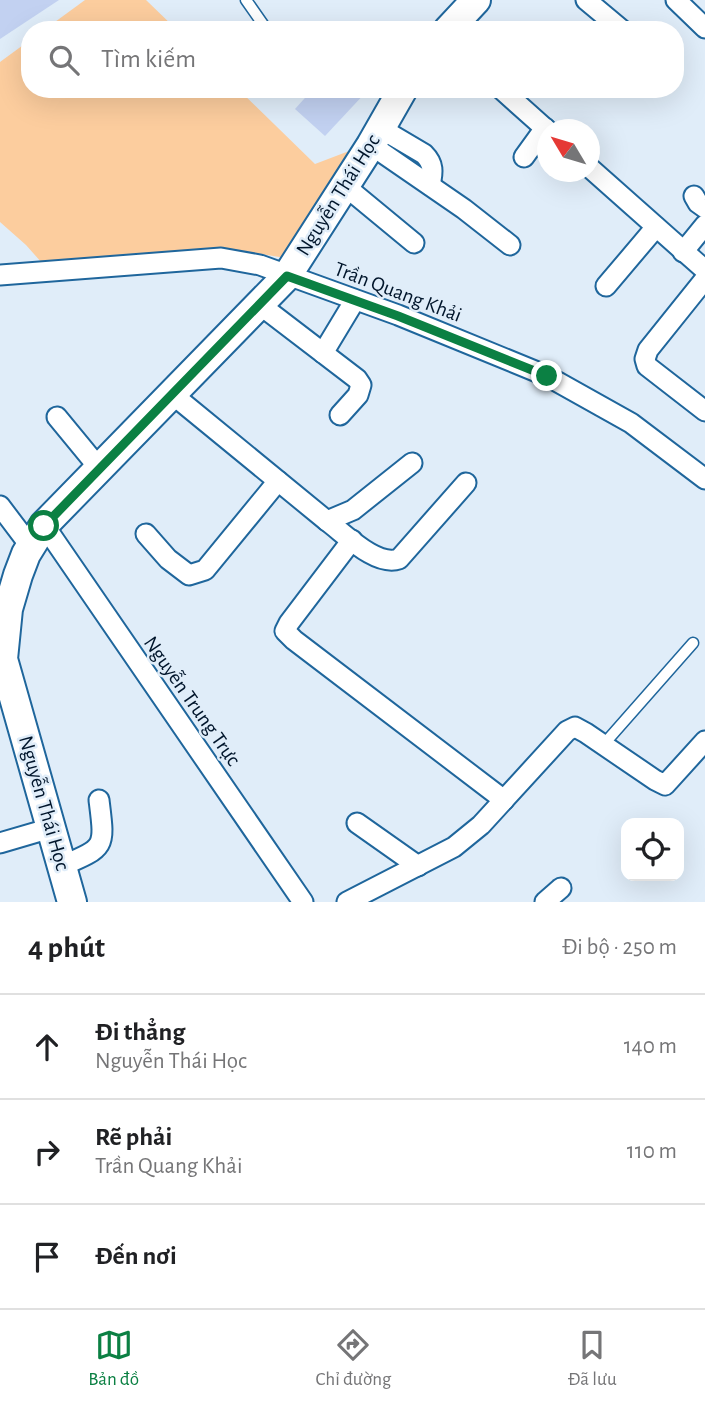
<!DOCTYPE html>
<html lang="vi">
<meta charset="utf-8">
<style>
body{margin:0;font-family:"Alegreya Sans",sans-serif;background:#f2f2f2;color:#202124}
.controls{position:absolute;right:21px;bottom:21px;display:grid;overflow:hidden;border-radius:14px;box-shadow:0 7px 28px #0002}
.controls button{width:63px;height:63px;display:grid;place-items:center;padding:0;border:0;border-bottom:2px solid #e0e0e0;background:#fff;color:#202124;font:35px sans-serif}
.compass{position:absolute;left:537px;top:119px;width:63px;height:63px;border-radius:50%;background:#fff;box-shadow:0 7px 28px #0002;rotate:308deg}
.stop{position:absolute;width:21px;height:21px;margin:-16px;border:5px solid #0b8043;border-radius:50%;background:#fff}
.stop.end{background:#0b8043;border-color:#fff;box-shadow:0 2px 7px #0008}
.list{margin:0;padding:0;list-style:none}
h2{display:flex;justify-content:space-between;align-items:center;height:91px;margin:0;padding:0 28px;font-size:30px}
h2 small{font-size:23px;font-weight:400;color:#757577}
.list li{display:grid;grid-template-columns:46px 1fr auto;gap:21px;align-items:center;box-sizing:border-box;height:105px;padding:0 28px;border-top:2px solid #e0e0e0}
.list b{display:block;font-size:26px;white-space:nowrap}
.list p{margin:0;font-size:23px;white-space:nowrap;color:#757577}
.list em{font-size:23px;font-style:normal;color:#757577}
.icon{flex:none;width:38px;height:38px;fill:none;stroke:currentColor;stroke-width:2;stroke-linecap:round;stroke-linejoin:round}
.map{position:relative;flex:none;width:705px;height:902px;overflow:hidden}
.search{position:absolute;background:#fff;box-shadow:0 7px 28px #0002;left:21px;right:21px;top:21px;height:77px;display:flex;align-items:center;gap:18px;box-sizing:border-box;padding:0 24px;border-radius:28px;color:#757577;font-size:26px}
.sheet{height:406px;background:#fff}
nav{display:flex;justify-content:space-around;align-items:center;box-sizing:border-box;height:98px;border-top:2px solid #e0e0e0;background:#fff;font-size:19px;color:#757577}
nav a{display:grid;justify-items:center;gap:4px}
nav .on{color:#0b8043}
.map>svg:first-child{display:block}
.green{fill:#fccd9e}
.building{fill:#c2d1f1}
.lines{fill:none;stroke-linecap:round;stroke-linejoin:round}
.lane-casing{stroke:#1f669c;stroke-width:13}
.street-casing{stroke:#1f669c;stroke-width:23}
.secondary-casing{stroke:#1f669c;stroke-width:32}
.lane{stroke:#fff;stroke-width:10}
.street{stroke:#fff;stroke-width:19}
.secondary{stroke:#fff;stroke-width:28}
.route{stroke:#0b8043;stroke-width:9}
.labels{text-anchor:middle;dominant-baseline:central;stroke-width:5;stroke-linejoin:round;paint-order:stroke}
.street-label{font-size:21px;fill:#00152b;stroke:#e0edf9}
</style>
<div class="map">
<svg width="705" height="902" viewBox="0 0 705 902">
<rect width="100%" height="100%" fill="#e0edf9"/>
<g class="green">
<path d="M85,0H146L177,30H44Z"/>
<path d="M30,40V89H238L315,164L357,148L291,259L232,249L42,263L26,245L0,222V62Z"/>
</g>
<g class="building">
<path d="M0,0H59L0,39Z"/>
<path d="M313,89H365L367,91L325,136L295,109Z"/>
</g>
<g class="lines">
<g class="lane-casing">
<g id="lane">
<path d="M246,0L267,30"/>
<path d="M604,744L693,643"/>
</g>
</g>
<g class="street-casing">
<g id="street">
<path d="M586,0L622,30"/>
<path d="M676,0L705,28"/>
<path d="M501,89L548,131"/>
<path d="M380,128L424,154C434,164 433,172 430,185"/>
<path d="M371,145L464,209L510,245"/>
<path d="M524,157L545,128"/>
<path d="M590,168L705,270"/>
<path d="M345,186L414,243"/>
<path d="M694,196L698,203L705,208"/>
<path d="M683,252L705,225"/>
<path d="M0,275L221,258L260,265L398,315L547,376L631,423L705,479"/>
<path d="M705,279L648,350L645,359L647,366L705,411"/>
<path d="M606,286L656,227"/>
<path d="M259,304L357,379L361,385L358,395L340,415"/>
<path d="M323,353L355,300"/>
<path d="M172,394L327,521L353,510L412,463"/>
<path d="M57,417L99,468"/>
<path d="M0,506L31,547"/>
<path d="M327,521C345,534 376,567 399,559L466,483"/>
<path d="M44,525L303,902"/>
<path d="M146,534L168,559L189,575L205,570L278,481"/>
<path d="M352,540L289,623L285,631L294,640L504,800"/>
<path d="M357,823L418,866"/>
<path d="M0,843L51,828"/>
<path d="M62,866C106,847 105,848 99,800"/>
<path d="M347,902L454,847L481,825L567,731L575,727L586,733L655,780L665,785L705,741"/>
<path d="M545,902L561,888"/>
</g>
</g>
<g class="secondary-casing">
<g id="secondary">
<path d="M448,30L476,0"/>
<path d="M72,902L3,659L8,609L18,575L26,554L44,525L287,276L371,145L403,89"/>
</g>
</g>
<use href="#lane" class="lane"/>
<use href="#street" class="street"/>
<use href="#secondary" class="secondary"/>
</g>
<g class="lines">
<path class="route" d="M44,526L287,276L398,316L547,376"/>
</g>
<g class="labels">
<g class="street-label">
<text transform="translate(338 195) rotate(-58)">Nguyễn Thái Học</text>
<text transform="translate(398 292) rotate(21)">Trần Quang Khải</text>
<text transform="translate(192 701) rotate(55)">Nguyễn Trung Trực</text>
<text transform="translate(44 803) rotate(74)">Nguyễn Thái Học</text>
</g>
</g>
</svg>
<div class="controls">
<button><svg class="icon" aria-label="locate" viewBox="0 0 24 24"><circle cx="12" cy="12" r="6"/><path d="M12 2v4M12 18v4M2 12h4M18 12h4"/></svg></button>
</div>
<svg class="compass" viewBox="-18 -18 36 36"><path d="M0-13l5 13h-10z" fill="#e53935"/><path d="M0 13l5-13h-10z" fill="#757577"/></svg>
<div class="stop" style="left:44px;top:526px"></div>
<div class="stop end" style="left:547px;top:376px"></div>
<div class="search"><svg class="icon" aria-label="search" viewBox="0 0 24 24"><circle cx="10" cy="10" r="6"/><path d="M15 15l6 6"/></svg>Tìm kiếm</div>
</div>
<section class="sheet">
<h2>4 phút<small>Đi bộ · 250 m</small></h2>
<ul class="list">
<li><svg class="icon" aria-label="ahead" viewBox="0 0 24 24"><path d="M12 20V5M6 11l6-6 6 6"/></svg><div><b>Đi thẳng</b><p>Nguyễn Thái Học</p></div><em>140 m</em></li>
<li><svg class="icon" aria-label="right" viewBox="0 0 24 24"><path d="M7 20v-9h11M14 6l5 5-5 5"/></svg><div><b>Rẽ phải</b><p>Trần Quang Khải</p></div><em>110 m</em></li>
<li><svg class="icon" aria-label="arrive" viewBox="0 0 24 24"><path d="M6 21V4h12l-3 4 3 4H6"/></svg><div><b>Đến nơi</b></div></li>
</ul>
</section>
<nav>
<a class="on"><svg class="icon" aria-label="map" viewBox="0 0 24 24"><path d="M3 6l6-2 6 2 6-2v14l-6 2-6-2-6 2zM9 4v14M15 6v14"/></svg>Bản đồ</a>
<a><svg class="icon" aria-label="directions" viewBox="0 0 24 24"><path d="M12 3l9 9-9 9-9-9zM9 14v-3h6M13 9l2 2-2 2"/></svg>Chỉ đường</a>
<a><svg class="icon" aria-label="saved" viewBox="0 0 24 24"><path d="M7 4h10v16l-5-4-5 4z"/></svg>Đã lưu</a>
</nav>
